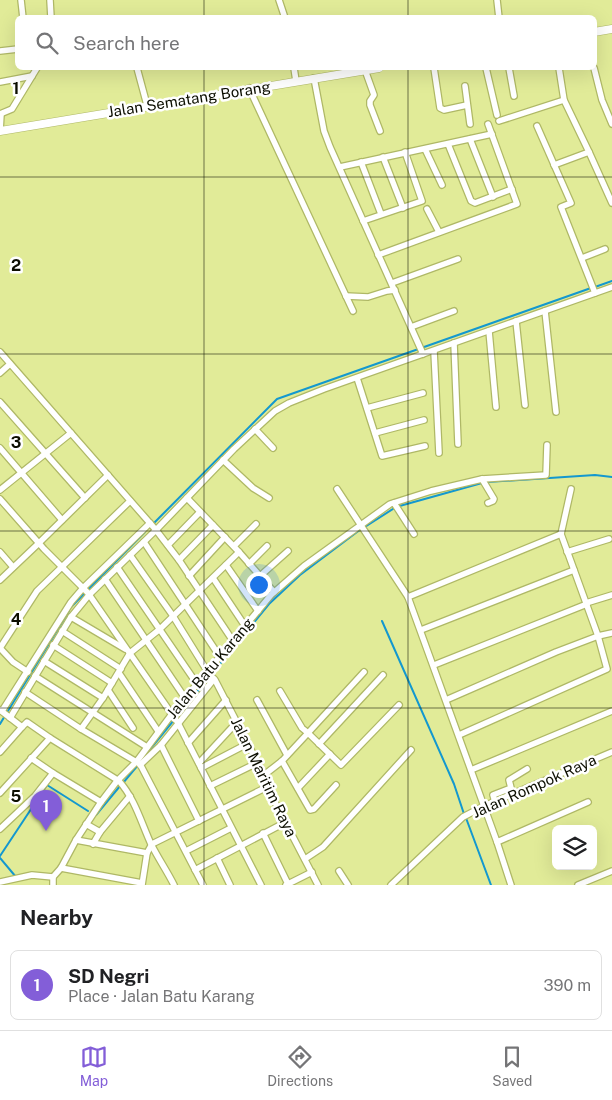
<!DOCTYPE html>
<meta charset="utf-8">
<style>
body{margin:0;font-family:"Public Sans",sans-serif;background:#f6f6f6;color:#202124}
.controls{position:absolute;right:15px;bottom:15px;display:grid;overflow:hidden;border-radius:8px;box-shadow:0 5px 20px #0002}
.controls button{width:45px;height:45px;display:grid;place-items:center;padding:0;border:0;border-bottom:1px solid #e0e0e0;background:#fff;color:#202124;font:25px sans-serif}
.you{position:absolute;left:258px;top:584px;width:18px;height:18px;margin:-12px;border:4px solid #fff;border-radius:50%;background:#1a73e8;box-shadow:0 0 0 8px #1a73e833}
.badge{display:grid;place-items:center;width:32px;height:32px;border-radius:50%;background:#835ed8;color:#fff;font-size:16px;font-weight:700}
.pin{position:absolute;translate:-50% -41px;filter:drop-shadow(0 1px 2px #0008)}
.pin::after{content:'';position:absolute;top:26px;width:18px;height:15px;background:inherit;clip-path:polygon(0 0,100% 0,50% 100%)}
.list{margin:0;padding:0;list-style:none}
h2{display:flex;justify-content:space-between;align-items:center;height:65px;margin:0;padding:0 20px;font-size:21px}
h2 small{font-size:16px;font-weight:400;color:#757577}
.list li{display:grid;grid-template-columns:32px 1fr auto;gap:15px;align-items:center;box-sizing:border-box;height:70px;margin:0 10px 10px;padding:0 10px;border:1px solid #e0e0e0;border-radius:8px}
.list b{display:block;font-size:19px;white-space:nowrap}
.list p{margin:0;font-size:16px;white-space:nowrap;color:#757577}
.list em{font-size:16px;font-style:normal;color:#757577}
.icon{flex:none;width:28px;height:28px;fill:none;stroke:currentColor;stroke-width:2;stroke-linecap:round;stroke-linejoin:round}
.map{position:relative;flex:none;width:612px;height:885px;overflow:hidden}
.search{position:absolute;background:#fff;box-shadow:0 5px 20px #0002;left:15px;right:15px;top:15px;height:55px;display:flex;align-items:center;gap:12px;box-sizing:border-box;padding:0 18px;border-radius:8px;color:#757577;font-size:19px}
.sheet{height:145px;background:#fff}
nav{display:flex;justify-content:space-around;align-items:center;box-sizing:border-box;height:70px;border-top:1px solid #e0e0e0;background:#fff;font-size:14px;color:#757577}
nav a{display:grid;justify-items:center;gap:2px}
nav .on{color:#835ed8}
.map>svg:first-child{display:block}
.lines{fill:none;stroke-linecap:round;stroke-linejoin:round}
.stream{stroke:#1398cf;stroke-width:2}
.minor-casing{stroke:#afb866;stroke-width:8}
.tertiary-casing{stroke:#afb866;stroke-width:9}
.minor{stroke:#fff;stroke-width:5.5}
.tertiary{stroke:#fff;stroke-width:8}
.grid{fill:none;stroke:#0c0e00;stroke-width:1;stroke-opacity:0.55}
.labels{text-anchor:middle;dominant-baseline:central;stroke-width:5;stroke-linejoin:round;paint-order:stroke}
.street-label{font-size:15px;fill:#0c0e00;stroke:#fff}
.grid-label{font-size:16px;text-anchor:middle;font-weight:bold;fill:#0c0e00;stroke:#fff;stroke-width:5;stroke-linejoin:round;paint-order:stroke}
</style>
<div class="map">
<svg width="612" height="885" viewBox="0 0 612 885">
<rect width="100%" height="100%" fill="#e1eb98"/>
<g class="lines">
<g class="stream">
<path d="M595,287L612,281"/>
<path d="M487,482L595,475L612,477"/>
<path d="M152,525L277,399L591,288"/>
<path d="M71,607L145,532"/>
<path d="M382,621L454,784L464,814"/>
<path d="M0,724L69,611"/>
<path d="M142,759L269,604L300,575L357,532L396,507L482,483"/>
<path d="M123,783L138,765"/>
<path d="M96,815L120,786"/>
<path d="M466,818L491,885"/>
<path d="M0,856L47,785L88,811"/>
<path d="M0,858L16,877"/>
</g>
<g class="minor-casing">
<g id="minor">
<path d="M21,0L23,18"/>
<path d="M50,0L51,18"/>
<path d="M279,0L285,18"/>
<path d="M497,0L499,18"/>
<path d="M0,51L18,49"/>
<path d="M137,68L147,105"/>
<path d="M294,68L296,81"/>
<path d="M434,68L440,108L444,110L467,105"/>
<path d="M486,68L497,115"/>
<path d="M509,68L514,96"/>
<path d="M594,68L602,100L612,124"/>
<path d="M365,70L374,95L370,101V105L380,131"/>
<path d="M314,78L324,131L330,147L423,354"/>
<path d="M0,82L32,76"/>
<path d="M465,86L470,124"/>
<path d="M249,88L353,311"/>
<path d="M0,114L12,109L37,68"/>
<path d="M499,121L564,100"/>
<path d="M537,126L571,203L561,207L595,293"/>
<path d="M0,131L1,114"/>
<path d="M470,139L493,197"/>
<path d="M448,144L471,201L475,203L512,189"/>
<path d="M425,149L442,185"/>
<path d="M589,152L612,203"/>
<path d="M383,157L403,208"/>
<path d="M361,162L381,214"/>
<path d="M554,165L589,152L564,100L559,68"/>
<path d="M340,167L492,134"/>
<path d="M427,209L439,232"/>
<path d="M363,221L422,201L405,152"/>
<path d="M378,255L517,204L488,124"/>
<path d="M582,258L605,249"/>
<path d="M392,283L458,259"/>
<path d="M346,296L368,297L387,291L395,290"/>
<path d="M545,311L556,412"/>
<path d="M516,321L525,405"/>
<path d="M411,327L454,311"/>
<path d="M489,331L496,407"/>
<path d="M454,343L458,444"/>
<path d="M434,351L439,453"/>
<path d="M0,352L156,530L179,560L233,641"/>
<path d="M0,373L10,364"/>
<path d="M357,378L382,456L425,446"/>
<path d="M0,402L85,498"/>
<path d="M367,408L423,393"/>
<path d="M255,429L273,448"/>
<path d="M375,433L424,420"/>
<path d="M0,448L62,520"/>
<path d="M223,460L253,488L269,498"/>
<path d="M482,479L494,499L493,501L488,503"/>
<path d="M337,489L408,597L561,534L598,636L607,669L459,735"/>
<path d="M0,490L71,433"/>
<path d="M187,498L239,552L274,592"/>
<path d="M0,499L44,549L88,593L178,723L261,885"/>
<path d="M394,503L414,534"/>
<path d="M561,534L571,489"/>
<path d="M144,542L220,657"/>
<path d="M168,545L200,512"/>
<path d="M234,546L256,524"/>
<path d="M0,552L13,567"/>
<path d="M567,552L609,539"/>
<path d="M130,555L173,616L209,674L215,680L266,779L267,787L318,885"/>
<path d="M179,560L213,525"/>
<path d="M249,564L267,546"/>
<path d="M226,565L258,611"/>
<path d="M117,567L197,684"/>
<path d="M189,576L225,537"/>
<path d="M260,576L288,551"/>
<path d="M213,578L245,626"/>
<path d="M105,579L185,698"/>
<path d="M0,580L39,543L108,475"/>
<path d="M408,597L497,842L588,802"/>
<path d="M586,603L612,595"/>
<path d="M71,617L125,649"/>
<path d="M421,630L574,570"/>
<path d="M62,631L121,669"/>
<path d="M53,645L112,683"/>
<path d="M0,648L37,591L130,501"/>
<path d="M0,648L13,662L28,672"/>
<path d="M44,661L103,698"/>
<path d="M434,665L587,604"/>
<path d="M119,673L158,731"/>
<path d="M35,676L147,747"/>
<path d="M108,690L133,728"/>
<path d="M280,691L302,728L308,733L364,672"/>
<path d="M25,692L81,729L140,764L203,885"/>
<path d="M257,700L287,755"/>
<path d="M446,700L556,652L598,636L612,633"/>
<path d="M0,710L22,727L0,752"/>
<path d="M2,711L71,602L83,588L150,523"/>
<path d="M10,718L71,617L89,595L156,530L234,449L275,411L289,403L324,389L612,287"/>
<path d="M81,729L103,698L130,653L160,629L239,552"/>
<path d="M50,738L119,781C135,799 141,822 151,844C158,858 167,871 174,885"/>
<path d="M188,743L226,700"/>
<path d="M319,744L383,675"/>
<path d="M161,745L199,821"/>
<path d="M31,758L53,773"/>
<path d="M282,761L310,810L314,809L336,785"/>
<path d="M199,763L237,722"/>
<path d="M140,765L161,745L214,679"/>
<path d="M201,768L247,744"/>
<path d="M471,770L612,711"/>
<path d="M264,775L282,761L308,733L341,765L399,705"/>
<path d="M210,786L257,763"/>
<path d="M298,788L330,754"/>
<path d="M0,793L50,738L27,722L22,727"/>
<path d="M495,802L493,795L511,788L509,780L527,769"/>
<path d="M86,824L100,832"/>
<path d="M0,829L35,796L53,773L101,802"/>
<path d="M263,833L288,884"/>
<path d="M76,840L147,853"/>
<path d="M497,842L511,885"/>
<path d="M93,844L100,832L130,796"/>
<path d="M186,851L231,828"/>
<path d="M217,858L230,885"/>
<path d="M305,859L323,847L411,750"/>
<path d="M61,868L142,883"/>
<path d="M195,870L286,822"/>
<path d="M339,871L348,885"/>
<path d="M0,882L32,875L53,877L61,868L76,840L101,802L117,781L137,761L172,714L271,595L304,566L390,504L431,491L482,479L546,475L547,445"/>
<path d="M53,885V877"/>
<path d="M142,885L147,853L152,844L267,787"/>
<path d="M286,885L312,872"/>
<path d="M391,885L463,817L484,806L612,752"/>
<path d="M578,885L612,871"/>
</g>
</g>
<g class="tertiary-casing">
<g id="tertiary">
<path d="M594,32L612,29"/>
<path d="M0,131L379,68"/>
</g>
</g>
<use href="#minor" class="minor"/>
<use href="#tertiary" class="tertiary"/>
</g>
<path class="grid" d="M204,0V18M408,0V18M204,68V885M408,68V885M0,177H612M0,354H612M0,531H612M0,708H612"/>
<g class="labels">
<g class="street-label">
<text transform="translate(189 99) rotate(-9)">Jalan Sematang Borang</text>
<text transform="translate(210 668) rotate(-50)">Jalan Batu Karang</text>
<text transform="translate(264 777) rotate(64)">Jalan Maritim Raya</text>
<text transform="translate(534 786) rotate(-24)">Jalan Rompok Raya</text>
</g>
</g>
<g class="grid-label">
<text x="16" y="94">1</text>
<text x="16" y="271">2</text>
<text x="16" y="448">3</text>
<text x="16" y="625">4</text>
<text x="16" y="802">5</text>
</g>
</svg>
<div class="controls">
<button><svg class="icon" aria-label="layers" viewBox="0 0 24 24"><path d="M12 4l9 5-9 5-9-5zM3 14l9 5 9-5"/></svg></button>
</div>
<div class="you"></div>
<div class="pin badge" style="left:46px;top:831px">1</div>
<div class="search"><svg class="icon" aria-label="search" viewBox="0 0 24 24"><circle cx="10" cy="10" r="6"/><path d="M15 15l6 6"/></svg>Search here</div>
</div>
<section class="sheet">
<h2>Nearby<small></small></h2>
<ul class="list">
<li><span class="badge">1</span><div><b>SD Negri</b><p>Place · Jalan Batu Karang</p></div><em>390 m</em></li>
</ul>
</section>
<nav>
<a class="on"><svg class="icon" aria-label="map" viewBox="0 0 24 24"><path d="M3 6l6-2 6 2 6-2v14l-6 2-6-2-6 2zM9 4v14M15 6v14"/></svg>Map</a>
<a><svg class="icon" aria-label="directions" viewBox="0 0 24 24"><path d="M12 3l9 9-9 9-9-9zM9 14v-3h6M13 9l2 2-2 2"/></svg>Directions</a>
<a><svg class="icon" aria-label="saved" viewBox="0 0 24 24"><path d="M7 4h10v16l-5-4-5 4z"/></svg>Saved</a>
</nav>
